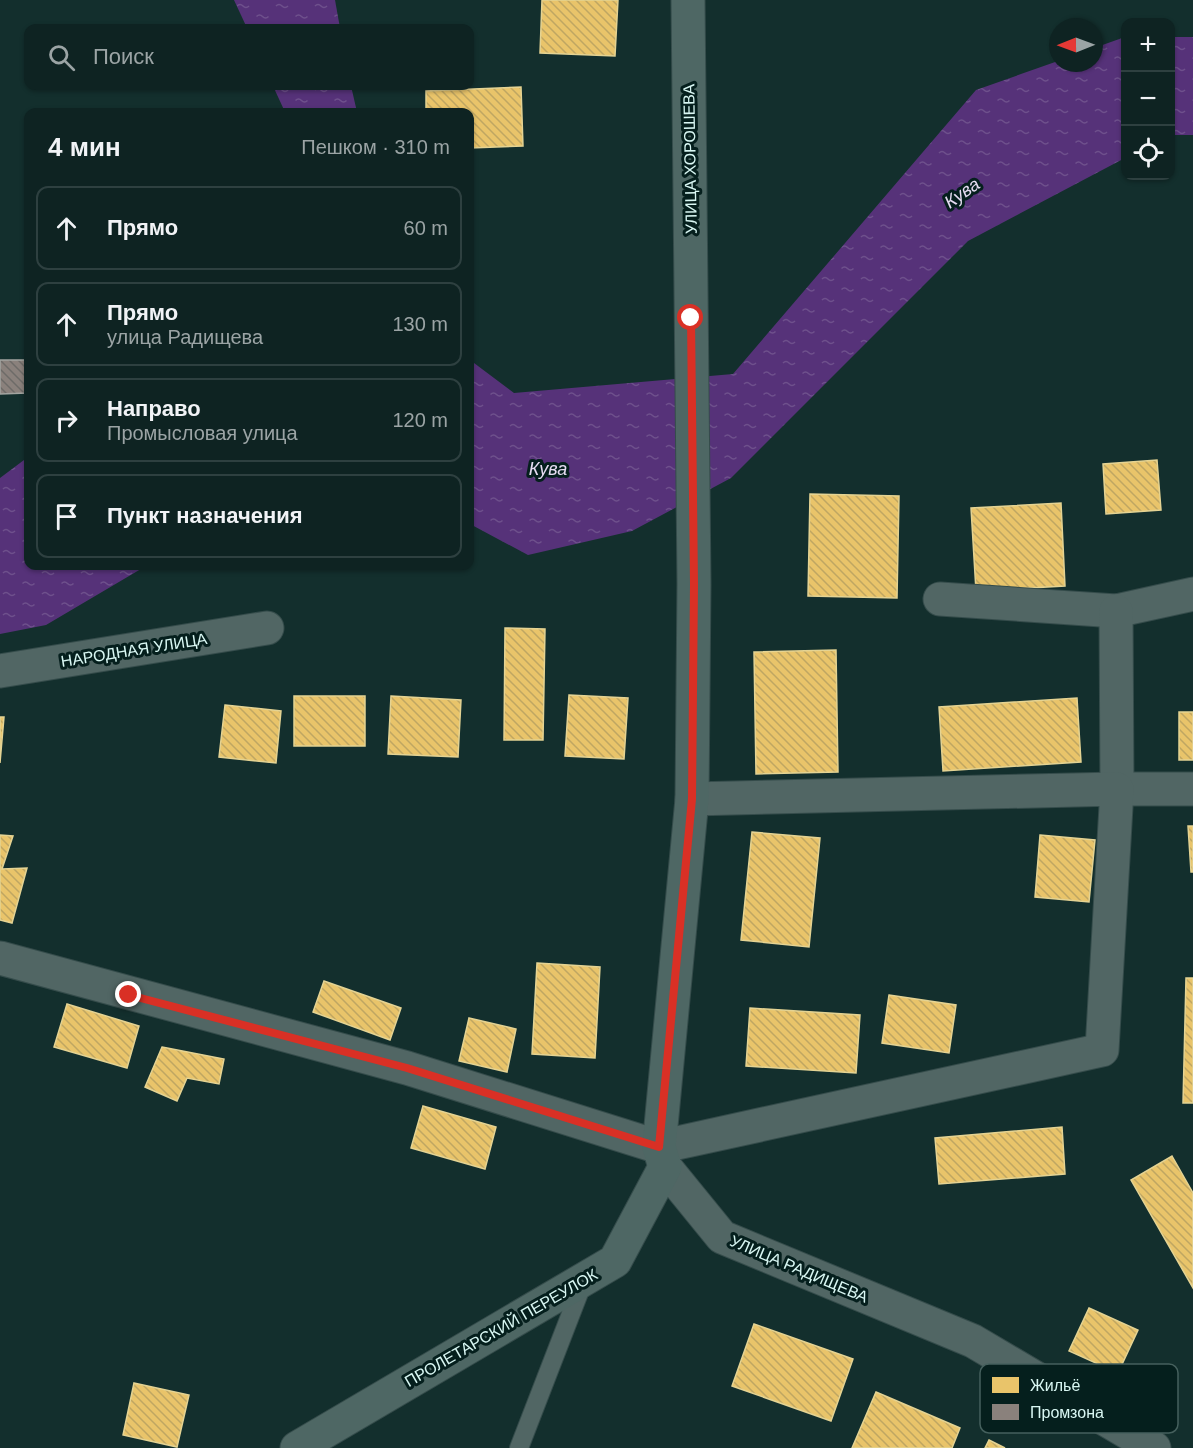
<!DOCTYPE html>
<html lang="ru">
<meta charset="utf-8">
<style>
body{margin:0;font-family:Helvetica,sans-serif;background:#172b2a;color:#f1f3f6}
.controls{position:absolute;right:18px;top:18px;display:grid;overflow:hidden;border-radius:12px;box-shadow:0 2px 4px #0004}
.controls button{width:54px;height:54px;display:grid;place-items:center;padding:0;border:0;border-bottom:2px solid #2e4040;background:#0e2322;color:#f1f3f6;font:30px sans-serif}
.compass{position:absolute;left:1049px;top:18px;width:54px;height:54px;border-radius:50%;background:#0e2322;box-shadow:0 2px 4px #0004;rotate:269deg}
.stop{position:absolute;width:18px;height:18px;margin:-14px;border:4px solid #d93025;border-radius:50%;background:#fff}
.stop.end{background:#d93025;border-color:#fff;box-shadow:0 2px 6px #0008}
.list{margin:0;padding:0;list-style:none}
h2{display:flex;justify-content:space-between;align-items:center;height:78px;margin:0;padding:0 24px;font-size:26px}
h2 small{font-size:20px;font-weight:400;color:#9ba4a5}
.list li{display:grid;grid-template-columns:39px 1fr auto;gap:18px;align-items:center;box-sizing:border-box;height:84px;margin:0 12px 12px;padding:0 12px;border:2px solid #2e4040;border-radius:12px}
.list b{display:block;font-size:22px;white-space:nowrap}
.list p{margin:0;font-size:20px;white-space:nowrap;color:#9ba4a5}
.list em{font-size:20px;font-style:normal;color:#9ba4a5}
.icon{flex:none;width:33px;height:33px;fill:none;stroke:currentColor;stroke-width:2;stroke-linecap:round;stroke-linejoin:round}
.map{position:relative;flex:none;width:1193px;height:1448px;overflow:hidden}
.search{position:absolute;background:#0e2322;box-shadow:0 2px 4px #0004;left:24px;top:24px;width:450px;height:66px;display:flex;align-items:center;gap:15px;box-sizing:border-box;padding:0 21px;border-radius:12px;color:#9ba4a5;font-size:22px}
.panel{position:absolute;background:#0e2322;box-shadow:0 2px 4px #0004;left:24px;top:108px;width:450px;height:462px;border-radius:12px}
.map>svg:first-child{display:block}
.water{fill:url(#water-ripples)}
.homes{fill:url(#homes-back-hatch);stroke:#e4d393;stroke-width:1.5}
.industry{fill:url(#industry-back-hatch);stroke:#a2a4a0;stroke-width:1.5}
.lines{fill:none;stroke-linecap:round;stroke-linejoin:round}
.lane-casing{stroke:#354c4b;stroke-width:20}
.street-casing{stroke:#354c4b;stroke-width:35}
.secondary-casing{stroke:#354c4b;stroke-width:35}
.lane{stroke:#516664;stroke-width:18}
.street{stroke:#516664;stroke-width:33}
.secondary{stroke:#4e6764;stroke-width:33}
.route{stroke:#d93025;stroke-width:8}
.labels{text-anchor:middle;dominant-baseline:central;stroke-width:6;stroke-linejoin:round;paint-order:stroke}
.street-label{font-size:16px;fill:#d9f7f3;stroke:#051f1d}
.water-label{font-size:18px;font-style:italic;fill:#e6dcf2;stroke:#051f1d}
.key{fill:#051f1d;stroke:#45605d;stroke-width:1.5}
.key-label{font-size:16px;fill:#d9f7f3}
</style>
<div class="map">
<svg width="1193" height="1448" viewBox="0 0 1193 1448">
<defs>
<pattern id="water-ripples" width="26" height="14" patternUnits="userSpaceOnUse" patternTransform="scale(1.5)"><rect width="26" height="14" fill="#563279"/><path d="M2 4q2-2 4 0t4 0M15 11q2-2 4 0t4 0" fill="none" stroke="#6e508c"/></pattern>
<pattern id="homes-back-hatch" width="6" height="6" patternUnits="userSpaceOnUse" patternTransform="scale(1.5)"><rect width="6" height="6" fill="#e9c46a"/><path d="M-1 5l2 2M0 0l6 6M5-1l2 2" fill="none" stroke="#bfa662"/></pattern>
<pattern id="industry-back-hatch" width="6" height="6" patternUnits="userSpaceOnUse" patternTransform="scale(1.5)"><rect width="6" height="6" fill="#8a817c"/><path d="M-1 5l2 2M0 0l6 6M5-1l2 2" fill="none" stroke="#6d6b68"/></pattern>
</defs>
<rect width="100%" height="100%" fill="#132f2d"/>
<g class="water">
<path d="M234,0H335L340,28H247Z"/>
<path d="M1125,37V158L968,241L731,478L632,531L528,555L470,524V360L514,393L733,374L976,90L1058,61V63H1094V48Z"/>
<path d="M1170,37H1193V135H1171Z"/>
<path d="M273,86H351L357,112H285Z"/>
<path d="M28,457V566H146L46,625L0,634V478Z"/>
</g>
<g class="homes">
<path d="M542,0H618L615,56L540,53Z"/>
<path d="M521,87L523,146L470,148V112H426V91Z"/>
<path d="M1157,460L1161,510L1106,514L1103,464Z"/>
<path d="M810,494L899,496L897,598L808,596Z"/>
<path d="M1061,503L1065,586L976,591L971,508Z"/>
<path d="M505,628L545,629L543,740H504Z"/>
<path d="M836,650L838,772L756,774L754,652Z"/>
<path d="M569,695L628,698L624,759L565,756Z"/>
<rect x="294" y="696" width="71" height="50"/>
<path d="M391,696L461,700L458,757L388,754Z"/>
<path d="M1077,698L1081,762L943,771L939,707Z"/>
<path d="M225,705L281,711L276,763L219,757Z"/>
<rect x="1179" y="712" width="14" height="48"/>
<path d="M0,717H4L0,763Z"/>
<path d="M1188,826H1193V872H1191Z"/>
<path d="M752,832L820,838L809,947L741,940Z"/>
<path d="M0,835L13,836L2,869L27,868L12,923L0,920Z"/>
<path d="M1040,835L1095,840L1089,902L1035,897Z"/>
<path d="M537,963L600,967L595,1058L532,1054Z"/>
<path d="M1186,978H1193V1103H1183Z"/>
<path d="M324,981L401,1008L390,1040L313,1012Z"/>
<path d="M889,995L956,1005L949,1053L882,1043Z"/>
<path d="M67,1004L139,1026L127,1068L54,1047Z"/>
<path d="M750,1008L860,1015L856,1073L746,1066Z"/>
<path d="M469,1018L516,1029L507,1072L459,1061Z"/>
<path d="M162,1047L224,1059L219,1084L187,1078L177,1101L145,1087Z"/>
<path d="M423,1106L496,1127L485,1169L411,1148Z"/>
<path d="M1062,1127L1065,1174L939,1184L935,1138Z"/>
<path d="M1172,1156L1193,1193V1288L1131,1180Z"/>
<path d="M1089,1308L1138,1330L1118,1373L1069,1351Z"/>
<path d="M754,1324L853,1359L831,1421L732,1386Z"/>
<path d="M134,1383L189,1395L177,1447L123,1435Z"/>
<path d="M876,1392L960,1428L952,1448H852Z"/>
<path d="M989,1440L1005,1448H985Z"/>
</g>
<path class="industry" d="M0,360H28L27,393L0,394Z"/>
<g class="lines">
<g class="lane-casing">
<path id="lane" d="M519,1448L584,1280"/>
</g>
<g class="street-casing">
<g id="street">
<path d="M940,599L1116,611L1193,594"/>
<path d="M1116,611L1117,789H1193"/>
<path d="M0,671L267,628"/>
<path d="M0,958L407,1068L659,1147L1102,1050L1117,789L692,799"/>
<path d="M665,1167L722,1237L973,1341L1154,1448"/>
</g>
</g>
<g class="secondary-casing">
<path id="secondary" d="M297,1448L615,1261L665,1167L659,1147L692,799L694,584L688,0"/>
</g>
<use href="#lane" class="lane"/>
<use href="#street" class="street"/>
<use href="#secondary" class="secondary"/>
</g>
<g class="lines">
<path class="route" d="M129,995L407,1068L659,1147L692,799L694,584L691,318"/>
</g>
<g class="labels">
<g class="street-label">
<text transform="translate(690 159) rotate(-91)">УЛИЦА ХОРОШЕВА</text>
<text transform="translate(134 650) rotate(-9)">НАРОДНАЯ УЛИЦА</text>
<text transform="translate(799 1269) rotate(23)">УЛИЦА РАДИЩЕВА</text>
<text transform="translate(501 1328) rotate(-30)">ПРОЛЕТАРСКИЙ ПЕРЕУЛОК</text>
</g>
<g class="water-label">
<text transform="translate(962 193) rotate(-35)">Кува</text>
<text x="548" y="469">Кува</text>
</g>
</g>
<rect x="980" y="1364" width="198" height="69" rx="9" class="key"/>
<rect x="992" y="1377" width="27" height="16" fill="#e9c46a"/>
<rect x="992" y="1404" width="27" height="16" fill="#8a817c"/>
<g class="key-label">
<text x="1030" y="1391">Жильё</text>
<text x="1030" y="1418">Промзона</text>
</g>
</svg>
<div class="controls">
<button>+</button>
<button>−</button>
<button><svg class="icon" aria-label="locate" viewBox="0 0 24 24"><circle cx="12" cy="12" r="6"/><path d="M12 2v4M12 18v4M2 12h4M18 12h4"/></svg></button>
</div>
<svg class="compass" viewBox="-18 -18 36 36"><path d="M0-13l5 13h-10z" fill="#e53935"/><path d="M0 13l5-13h-10z" fill="#9ba4a5"/></svg>
<div class="stop" style="left:691px;top:318px"></div>
<div class="stop end" style="left:129px;top:995px"></div>
<div class="search"><svg class="icon" aria-label="search" viewBox="0 0 24 24"><circle cx="10" cy="10" r="6"/><path d="M15 15l6 6"/></svg>Поиск</div>
<section class="panel">
<h2>4 мин<small>Пешком · 310 m</small></h2>
<ul class="list">
<li><svg class="icon" aria-label="ahead" viewBox="0 0 24 24"><path d="M12 20V5M6 11l6-6 6 6"/></svg><div><b>Прямо</b></div><em>60 m</em></li>
<li><svg class="icon" aria-label="ahead" viewBox="0 0 24 24"><path d="M12 20V5M6 11l6-6 6 6"/></svg><div><b>Прямо</b><p>улица Радищева</p></div><em>130 m</em></li>
<li><svg class="icon" aria-label="right" viewBox="0 0 24 24"><path d="M7 20v-9h11M14 6l5 5-5 5"/></svg><div><b>Направо</b><p>Промысловая улица</p></div><em>120 m</em></li>
<li><svg class="icon" aria-label="arrive" viewBox="0 0 24 24"><path d="M6 21V4h12l-3 4 3 4H6"/></svg><div><b>Пункт назначения</b></div></li>
</ul>
</section>
</div>
